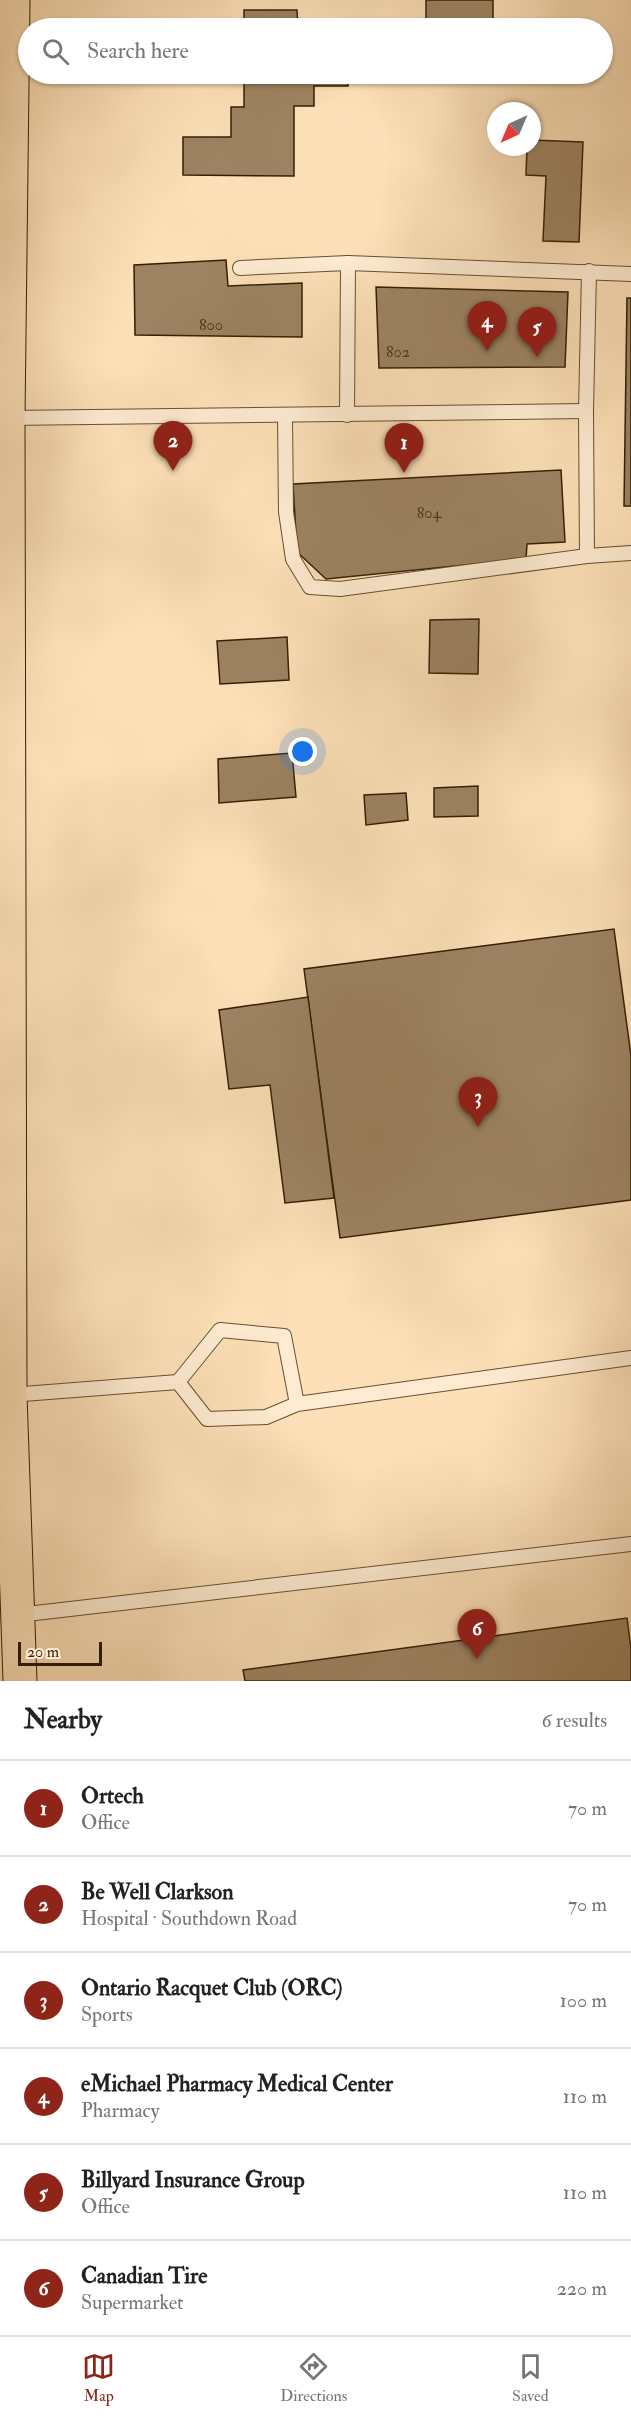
<!DOCTYPE html>
<meta charset="utf-8">
<style>
body{margin:0;font-family:"IM FELL Double Pica",serif;background:#f2f2f2;color:#222}
.compass{position:absolute;left:487px;top:102px;width:54px;height:54px;border-radius:50%;background:#fff;box-shadow:0 2px 4px #0004;rotate:224deg}
.scale{position:absolute;left:18px;bottom:15px;width:84px;box-sizing:border-box;padding-left:6px;border:3px solid #351f04;border-top:0;font-size:16px;line-height:21px;white-space:nowrap;color:#351f04;-webkit-text-stroke:4px #feebd1;paint-order:stroke}
.you{position:absolute;left:303px;top:752px;width:21px;height:21px;margin:-15px;border:4px solid #fff;border-radius:50%;background:#1a73e8;box-shadow:0 0 0 9px #1a73e833}
.badge{display:grid;place-items:center;width:39px;height:39px;border-radius:50%;background:#8f2418;color:#fff;font-size:20px;font-weight:700}
.pin{position:absolute;translate:-50% -50px;filter:drop-shadow(0 2px 3px #0008)}
.pin::after{content:'';position:absolute;top:32px;width:21px;height:18px;background:inherit;clip-path:polygon(0 0,100% 0,50% 100%)}
.list{margin:0;padding:0;list-style:none}
h2{display:flex;justify-content:space-between;align-items:center;height:78px;margin:0;padding:0 24px;font-size:26px}
h2 small{font-size:20px;font-weight:400;color:#767676}
.list li{display:grid;grid-template-columns:39px 1fr auto;gap:18px;align-items:center;box-sizing:border-box;height:96px;padding:0 24px;border-top:2px solid #e0e0e0}
.list b{display:block;font-size:22px;white-space:nowrap}
.list p{margin:0;font-size:20px;white-space:nowrap;color:#767676}
.list em{font-size:20px;font-style:normal;color:#767676}
.icon{flex:none;width:33px;height:33px;fill:none;stroke:currentColor;stroke-width:2;stroke-linecap:round;stroke-linejoin:round}
.map{position:relative;flex:none;width:631px;height:1681px;overflow:hidden}
.search{position:absolute;background:#fff;box-shadow:0 2px 4px #0004;left:18px;right:18px;top:18px;height:66px;display:flex;align-items:center;gap:15px;box-sizing:border-box;padding:0 21px;border-radius:33px;color:#767676;font-size:22px}
.sheet{height:654px;background:#fff}
nav{display:flex;justify-content:space-around;align-items:center;box-sizing:border-box;height:84px;border-top:2px solid #e0e0e0;background:#fff;font-size:16px;color:#767676}
nav a{display:grid;justify-items:center;gap:3px}
nav .on{color:#8f2418}
.map>svg:first-child{display:block}
.building{fill:#9d8362;stroke:#351f04;stroke-width:1.5}
.lines{fill:none;stroke-linecap:round;stroke-linejoin:round}
.lane-casing{stroke:#674f31;stroke-width:16}
.primary-casing{stroke:#351f04;stroke-width:35}
.lane{stroke:#feebd1;stroke-width:14}
.primary{stroke:#fde0b8;stroke-width:33}
.labels{text-anchor:middle;dominant-baseline:central;stroke-width:4.5;stroke-linejoin:round;paint-order:stroke}
.number-label{font-size:16px;fill:#4f381c}
</style>
<div class="map">
<svg width="631" height="1681" viewBox="0 0 631 1681">
<rect width="100%" height="100%" fill="#fde0b8"/>
<filter id="stains"><feTurbulence type="fractalNoise" baseFrequency=".00333" numOctaves="4"/><feColorMatrix values="0 0 0 0 .2 0 0 0 0 .09 0 0 0 0 .02 0 0 0 .5 -.17"/></filter>
<radialGradient id="worn" r=".72"><stop offset=".6" stop-color="#630" stop-opacity="0"/><stop offset="1" stop-color="#630" stop-opacity=".3"/></radialGradient>
<g class="building">
<rect x="426" y="0" width="67" height="28"/>
<path d="M244,10H297L298,28H244Z"/>
<path d="M244,74H348V86H314V106H294V176L183,175V137H231V107H244Z"/>
<path d="M532,140L583,142L579,242L543,241L546,176L526,175L527,147H532Z"/>
<path d="M226,260L228,286L302,283V337L135,335L134,265Z"/>
<path d="M376,287L568,292L565,367L379,368Z"/>
<path d="M627,298H631V506H624Z"/>
<path d="M561,470L565,542L527,544L526,559L326,579L297,552L293,484Z"/>
<path d="M479,619L478,674L429,673L430,620Z"/>
<path d="M287,637L289,680L220,684L217,641Z"/>
<path d="M292,753L296,797L219,803L218,759Z"/>
<path d="M478,786V816L434,817V788Z"/>
<path d="M406,793L408,820L366,825L364,795Z"/>
<path d="M614,929L631,1056V1200L340,1238L304,969Z"/>
<path d="M308,997L334,1198L285,1203L270,1085L229,1089L219,1010Z"/>
<path d="M627,1618L631,1649V1681H245L243,1670Z"/>
</g>
<g class="lines">
<g class="lane-casing">
<g id="lane">
<path d="M240,268L348,263L631,274"/>
<path d="M347,415L348,263"/>
<path d="M285,416L286,512L293,559L310,587L340,589L587,556L631,553"/>
<path d="M8,418L586,411"/>
<path d="M587,556L586,411L589,271"/>
<path d="M10,1395L178,1382"/>
<path d="M297,1404L284,1336L220,1330L178,1382L207,1419L266,1417L297,1404L631,1358"/>
<path d="M18,1615L631,1544"/>
</g>
</g>
<g class="primary-casing">
<path id="primary" d="M13,0L8,418L10,1395L20,1681"/>
</g>
<use href="#lane" class="lane"/>
<use href="#primary" class="primary"/>
</g>
<g class="labels">
<g class="number-label">
<text x="211" y="325">800</text>
<text x="398" y="352">802</text>
<text x="429" y="513">804</text>
</g>
</g>
<rect width="100%" height="100%" filter="url(#stains)"/>
<rect width="100%" height="100%" fill="url(#worn)"/>
</svg>
<svg class="compass" viewBox="-18 -18 36 36"><path d="M0-13l5 13h-10z" fill="#e53935"/><path d="M0 13l5-13h-10z" fill="#767676"/></svg>
<div class="scale">20 m</div>
<div class="you"></div>
<div class="pin badge" style="left:404px;top:473px">1</div>
<div class="pin badge" style="left:173px;top:471px">2</div>
<div class="pin badge" style="left:478px;top:1127px">3</div>
<div class="pin badge" style="left:487px;top:351px">4</div>
<div class="pin badge" style="left:537px;top:357px">5</div>
<div class="pin badge" style="left:477px;top:1659px">6</div>
<div class="search"><svg class="icon" aria-label="search" viewBox="0 0 24 24"><circle cx="10" cy="10" r="6"/><path d="M15 15l6 6"/></svg>Search here</div>
</div>
<section class="sheet">
<h2>Nearby<small>6 results</small></h2>
<ul class="list">
<li><span class="badge">1</span><div><b>Ortech</b><p>Office</p></div><em>70 m</em></li>
<li><span class="badge">2</span><div><b>Be Well Clarkson</b><p>Hospital · Southdown Road</p></div><em>70 m</em></li>
<li><span class="badge">3</span><div><b>Ontario Racquet Club (ORC)</b><p>Sports</p></div><em>100 m</em></li>
<li><span class="badge">4</span><div><b>eMichael Pharmacy Medical Center</b><p>Pharmacy</p></div><em>110 m</em></li>
<li><span class="badge">5</span><div><b>Billyard Insurance Group</b><p>Office</p></div><em>110 m</em></li>
<li><span class="badge">6</span><div><b>Canadian Tire</b><p>Supermarket</p></div><em>220 m</em></li>
</ul>
</section>
<nav>
<a class="on"><svg class="icon" aria-label="map" viewBox="0 0 24 24"><path d="M3 6l6-2 6 2 6-2v14l-6 2-6-2-6 2zM9 4v14M15 6v14"/></svg>Map</a>
<a><svg class="icon" aria-label="directions" viewBox="0 0 24 24"><path d="M12 3l9 9-9 9-9-9zM9 14v-3h6M13 9l2 2-2 2"/></svg>Directions</a>
<a><svg class="icon" aria-label="saved" viewBox="0 0 24 24"><path d="M7 4h10v16l-5-4-5 4z"/></svg>Saved</a>
</nav>
